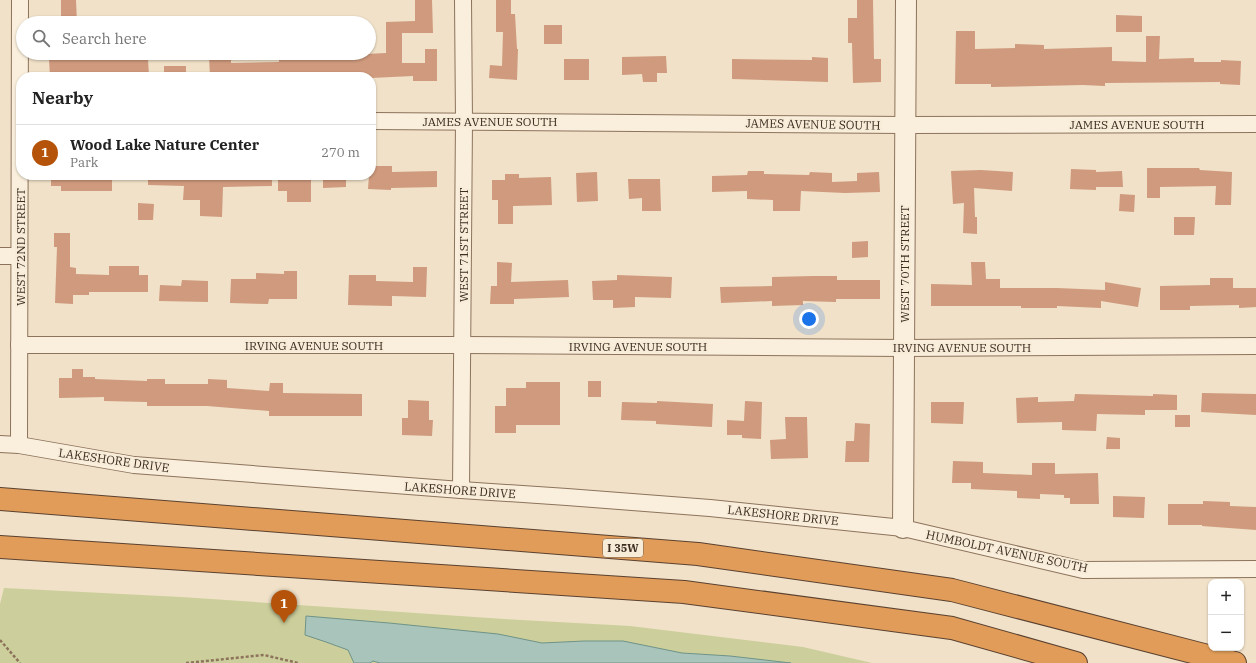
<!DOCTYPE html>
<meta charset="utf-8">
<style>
body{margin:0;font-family:"IBM Plex Serif",serif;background:#f2f2f2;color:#222}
.controls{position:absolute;right:12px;bottom:12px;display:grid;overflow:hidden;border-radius:8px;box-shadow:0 1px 3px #0004}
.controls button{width:36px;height:36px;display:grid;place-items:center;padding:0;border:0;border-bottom:1px solid #e0e0e0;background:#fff;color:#222;font:20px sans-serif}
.you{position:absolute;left:809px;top:319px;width:14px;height:14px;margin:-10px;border:3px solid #fff;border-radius:50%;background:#1a73e8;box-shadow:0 0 0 6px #1a73e833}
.badge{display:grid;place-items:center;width:26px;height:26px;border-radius:50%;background:#b45309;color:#fff;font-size:13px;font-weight:700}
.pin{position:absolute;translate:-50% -33px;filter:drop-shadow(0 1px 2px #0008)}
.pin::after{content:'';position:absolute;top:21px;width:14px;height:12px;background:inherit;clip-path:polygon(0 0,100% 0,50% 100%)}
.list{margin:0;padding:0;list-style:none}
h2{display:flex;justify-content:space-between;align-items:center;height:52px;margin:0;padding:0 16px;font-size:17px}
h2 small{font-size:13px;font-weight:400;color:#767676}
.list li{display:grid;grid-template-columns:26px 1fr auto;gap:12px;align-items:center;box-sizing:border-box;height:56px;padding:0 16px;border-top:1px solid #e0e0e0}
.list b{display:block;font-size:15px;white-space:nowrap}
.list p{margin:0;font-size:13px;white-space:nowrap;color:#767676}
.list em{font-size:13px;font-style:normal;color:#767676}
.icon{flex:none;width:22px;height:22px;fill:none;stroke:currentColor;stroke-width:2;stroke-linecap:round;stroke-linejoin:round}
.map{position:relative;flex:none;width:1256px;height:663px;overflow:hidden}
.search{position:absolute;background:#fff;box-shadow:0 1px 3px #0004;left:16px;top:16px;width:360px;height:44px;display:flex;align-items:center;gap:10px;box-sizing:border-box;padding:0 14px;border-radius:22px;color:#767676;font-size:15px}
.panel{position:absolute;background:#fff;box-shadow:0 1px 3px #0004;left:16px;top:72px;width:360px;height:108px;border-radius:16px}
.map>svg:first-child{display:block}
.green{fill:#cccf9b}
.water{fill:#a9c4ba;stroke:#6f9388}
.building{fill:#cf9a7d}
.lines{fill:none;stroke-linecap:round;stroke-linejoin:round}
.minor-casing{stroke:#8d735c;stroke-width:18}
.tertiary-casing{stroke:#8d735c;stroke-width:22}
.motorway-casing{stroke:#5b4130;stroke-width:24}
.path{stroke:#8d735c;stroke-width:2.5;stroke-dasharray:3 2;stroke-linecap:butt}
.minor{stroke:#faefdc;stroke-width:16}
.tertiary{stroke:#faefdc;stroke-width:20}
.motorway{stroke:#e09c58;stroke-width:22}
.labels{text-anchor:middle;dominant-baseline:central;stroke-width:4;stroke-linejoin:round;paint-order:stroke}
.shield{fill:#f7ecd8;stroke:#756657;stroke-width:1}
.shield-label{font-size:11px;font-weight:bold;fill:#3d2c20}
.street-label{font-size:12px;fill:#3d2c20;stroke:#f7ecd8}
</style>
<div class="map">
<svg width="1256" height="663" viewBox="0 0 1256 663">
<rect width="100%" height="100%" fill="#f0e1c8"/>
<path class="green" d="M4,588L181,597L504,619L630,626L803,647L872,663H0V604Z"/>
<path class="water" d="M306,616L389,623L498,634L542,643L584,641H623L682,653L730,656L791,663H380L373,661L370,663H354L348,650L326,642L305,635Z"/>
<g class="building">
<path d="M61,0H76L77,23H61Z"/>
<path d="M415,0H432L433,33H402V63H425V49H437V81H413V76L371,78L210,77L209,56H231V63L279,62V53H301V57L331,58V53H345V55L386,53V22L415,21Z"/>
<path d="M496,0H511V14H515L517,49H518L517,80L489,78L490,65L502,66L503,32H496Z"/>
<path d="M857,0H873L874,59H881V82L853,83L852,43H848V18H857Z"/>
<path d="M1116,15L1142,16V32H1116Z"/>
<rect x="544" y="25" width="18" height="19"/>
<path d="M956,31H975V49L1015,48V44L1044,45V49L1112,47V61L1146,62V36H1160L1159,59L1194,58V62H1221V60L1241,61L1240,85L1220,84V82L1105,83V86L1083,85L991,87V84H955Z"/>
<path d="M666,56L667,73H657V82H643L642,74L622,75V57Z"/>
<path d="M84,57L112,58V60L148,59L149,76L128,77H50L49,59L84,58Z"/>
<path d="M812,57L828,58V82L732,79V59L812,60Z"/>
<rect x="564" y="59" width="25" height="21"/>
<rect x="164" y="66" width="22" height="11"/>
<path d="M371,166H392V172L437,171V187L391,188V190L368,189L369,175H371Z"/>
<path d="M1147,168H1199L1200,170L1232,172L1231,205H1215L1216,186L1160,187V198H1147Z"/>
<path d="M1071,169L1096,170V172L1122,171L1123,187H1096V190L1070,189Z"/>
<path d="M981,170L1013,172L1012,191L974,188L975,217H977V234L963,233L964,203L953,204L951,171Z"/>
<path d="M748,171H764V174L809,175L810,172L832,173V182L857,181V173L879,172L880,192L845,193L801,191L800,211H773V200L747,199V191L712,192V176L747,175Z"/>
<path d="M597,172L598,201L577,202L576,173Z"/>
<path d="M505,174H519V178L551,177L552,205L513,206V224H498V200H492V180H505Z"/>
<path d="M51,175H112V191H61V186H51Z"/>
<path d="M148,175H272V186L223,187L222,217L200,216V200H183L184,186L148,185Z"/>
<path d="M323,175H346V187L323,188Z"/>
<path d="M278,178L311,179V202H287V191H278Z"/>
<path d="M628,179H660L661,211H642V198L629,199Z"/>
<path d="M1120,194L1135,195L1134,212L1119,211Z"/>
<path d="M138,203L154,204L153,220H138Z"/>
<path d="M1174,217H1195L1194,235H1174Z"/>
<path d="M54,233H70V267L76,268V274L109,275V266H139V275H148V292H89V295H73V304L55,303L57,247H54Z"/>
<path d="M868,241V257L852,258V242Z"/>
<path d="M497,262L512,263L511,282L568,280L569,297L514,299V304H490L491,286H497Z"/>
<path d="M971,262H985L986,279H1000V288H1057L1105,290V282L1141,288L1138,307L1101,301V308L1057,306V308H1021V306H931V284L972,285Z"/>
<path d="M413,267H427L426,297L392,296V306L348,305L349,275H376V281L413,282Z"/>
<path d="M284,271H297V299H269L268,304L230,303L231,279H256V273L284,274Z"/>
<path d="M617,275L672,277L671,298L635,297V307L613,308V300H593L592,281L617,280Z"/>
<path d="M814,276H837V280H880V299H836V302L803,301V305L772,306V301L721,303L720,287L772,286V277Z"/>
<path d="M1210,278H1233V288H1256V307L1239,308V305L1190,306V310H1160V286L1210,285Z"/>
<path d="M182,280L208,281V302L159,301L160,285L181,286Z"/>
<path d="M72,369H83V377H95V379L147,381V379H165V384H208V379L227,380V388L269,391L270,383H283V393L362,394V416H269V411L207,406H147V402L104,401V397L59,398V378H72Z"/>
<rect x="588" y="381" width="13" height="16"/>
<path d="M526,382H560V425H516V433H495V406H506V388H526Z"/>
<path d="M1202,393L1256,394V415L1201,412Z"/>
<path d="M1075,394L1153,396V394L1177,395V410H1145V415L1097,414L1096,431L1062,430V422L1017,423L1016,398L1038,397V402L1074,401Z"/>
<path d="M408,400L429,401V420H433L432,436L402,435V418H408Z"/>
<path d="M657,401L713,404L712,427L656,424V421L621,420L622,402L657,403Z"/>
<path d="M745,401L762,402L761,439L742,438V435H727V420L744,421Z"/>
<path d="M931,402H964L963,424L931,423Z"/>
<rect x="1175" y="415" width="15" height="12"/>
<path d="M785,417H807L808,458L771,459L770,440L786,439Z"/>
<path d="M855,423L870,424L869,462H845L846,441H854Z"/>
<path d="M1107,437L1120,438V449H1106Z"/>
<path d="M953,461L983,462V473L1032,475V463H1055V474L1098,473L1099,504H1070V498H1064V495L1040,494V499L1017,498V491L971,489V483H952Z"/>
<path d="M1113,496L1145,497L1144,518L1113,517Z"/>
<path d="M1203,501L1230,502V506L1256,507V530L1202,526V525H1168V504H1203Z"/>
</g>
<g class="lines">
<g class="minor-casing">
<g id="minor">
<path d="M371,121L905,125L1256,124"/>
<path d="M0,256H19"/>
<path d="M19,345H463L904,348L1256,346"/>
<path d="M0,444L19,445L134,465L461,490L567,497L710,508L903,528L1083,570L1256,569"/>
<path d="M19,445L20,0"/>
<path d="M461,490L464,121L463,0"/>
</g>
</g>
<g class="tertiary-casing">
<path id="tertiary" d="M903,528L906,0"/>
</g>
<g class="motorway-casing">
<g id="motorway">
<path d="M0,499L698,554L952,590L1235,663"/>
<path d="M0,547L684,592L952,628L1076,663"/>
</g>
</g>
<g class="path">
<path d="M0,640L20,663"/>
<path d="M186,663L264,655L298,663"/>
</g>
<use href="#minor" class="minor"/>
<use href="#tertiary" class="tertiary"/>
<use href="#motorway" class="motorway"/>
</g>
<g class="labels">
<rect class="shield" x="603" y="539" width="40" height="18" rx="3"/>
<g class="shield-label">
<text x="623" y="548">I 35W</text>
</g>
<g class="street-label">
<text x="490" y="121">JAMES AVENUE SOUTH</text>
<text transform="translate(813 124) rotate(1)">JAMES AVENUE SOUTH</text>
<text x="1137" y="124">JAMES AVENUE SOUTH</text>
<text transform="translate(463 245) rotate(-90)">WEST 71ST STREET</text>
<text transform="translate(20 247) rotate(-90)">WEST 72ND STREET</text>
<text transform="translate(904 264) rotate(-90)">WEST 70TH STREET</text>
<text x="314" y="345">IRVING AVENUE SOUTH</text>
<text x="638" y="346">IRVING AVENUE SOUTH</text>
<text x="962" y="347">IRVING AVENUE SOUTH</text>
<text transform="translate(114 460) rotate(8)">LAKESHORE DRIVE</text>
<text transform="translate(460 490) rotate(4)">LAKESHORE DRIVE</text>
<text transform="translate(783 515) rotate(6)">LAKESHORE DRIVE</text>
<text transform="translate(1007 551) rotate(12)">HUMBOLDT AVENUE SOUTH</text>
</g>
</g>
</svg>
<div class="controls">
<button>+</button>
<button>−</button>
</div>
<div class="you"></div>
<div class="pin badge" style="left:284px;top:623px">1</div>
<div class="search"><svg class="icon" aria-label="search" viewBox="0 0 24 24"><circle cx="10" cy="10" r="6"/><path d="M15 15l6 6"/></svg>Search here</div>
<section class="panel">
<h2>Nearby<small></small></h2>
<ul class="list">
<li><span class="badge">1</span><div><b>Wood Lake Nature Center</b><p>Park</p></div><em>270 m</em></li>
</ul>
</section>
</div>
